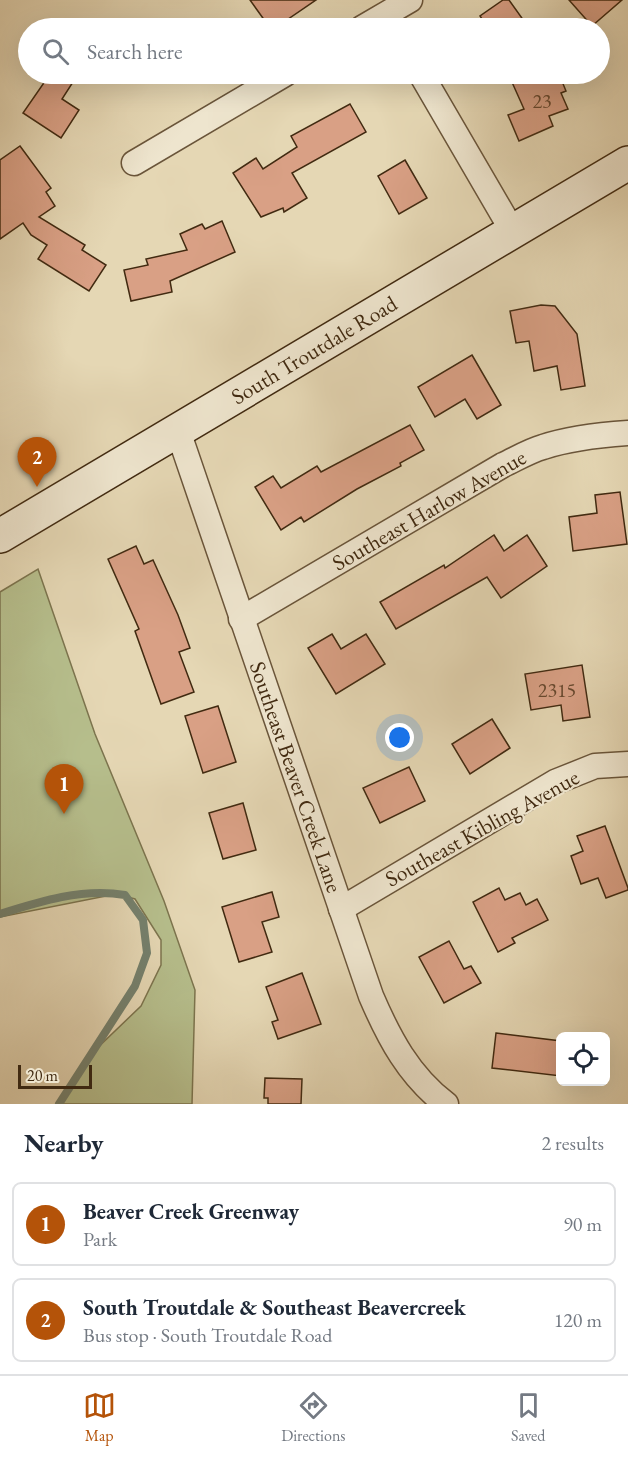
<!DOCTYPE html>
<meta charset="utf-8">
<style>
body{margin:0;font-family:"EB Garamond",serif;background:#f6f6f7;color:#1f2937}
.controls{position:absolute;right:18px;bottom:18px;display:grid;overflow:hidden;border-radius:9px;box-shadow:0 6px 24px #0002}
.controls button{width:54px;height:54px;display:grid;place-items:center;padding:0;border:0;border-bottom:2px solid #e0e1e3;background:#fff;color:#1f2937;font:30px sans-serif}
.scale{position:absolute;left:18px;bottom:15px;width:74px;box-sizing:border-box;padding-left:6px;border:3px solid #412a11;border-top:0;font-size:16px;line-height:21px;white-space:nowrap;color:#412a11;-webkit-text-stroke:4px #eee5ce;paint-order:stroke}
.you{position:absolute;left:400px;top:738px;width:21px;height:21px;margin:-15px;border:4px solid #fff;border-radius:50%;background:#1a73e8;box-shadow:0 0 0 9px #1a73e833}
.badge{display:grid;place-items:center;width:39px;height:39px;border-radius:50%;background:#b45309;color:#fff;font-size:20px;font-weight:700}
.pin{position:absolute;translate:-50% -50px;filter:drop-shadow(0 2px 3px #0008)}
.pin::after{content:'';position:absolute;top:32px;width:21px;height:18px;background:inherit;clip-path:polygon(0 0,100% 0,50% 100%)}
.list{margin:0;padding:0;list-style:none}
h2{display:flex;justify-content:space-between;align-items:center;height:78px;margin:0;padding:0 24px;font-size:26px}
h2 small{font-size:20px;font-weight:400;color:#747a83}
.list li{display:grid;grid-template-columns:39px 1fr auto;gap:18px;align-items:center;box-sizing:border-box;height:84px;margin:0 12px 12px;padding:0 12px;border:2px solid #e0e1e3;border-radius:9px}
.list b{display:block;font-size:22px;white-space:nowrap}
.list p{margin:0;font-size:20px;white-space:nowrap;color:#747a83}
.list em{font-size:20px;font-style:normal;color:#747a83}
.icon{flex:none;width:33px;height:33px;fill:none;stroke:currentColor;stroke-width:2;stroke-linecap:round;stroke-linejoin:round}
.map{position:relative;flex:none;width:628px;height:1104px;overflow:hidden}
.search{position:absolute;background:#fff;box-shadow:0 6px 24px #0002;left:18px;right:18px;top:18px;height:66px;display:flex;align-items:center;gap:15px;box-sizing:border-box;padding:0 21px;border-radius:33px;color:#747a83;font-size:22px}
.sheet{height:270px;background:#fff}
nav{display:flex;justify-content:space-around;align-items:center;box-sizing:border-box;height:84px;border-top:2px solid #e0e1e3;background:#fff;font-size:16px;color:#747a83}
nav a{display:grid;justify-items:center;gap:3px}
nav .on{color:#b45309}
.map>svg:first-child{display:block}
.green{fill:#b6be8c;stroke:#7c744e;stroke-width:1.5}
.lines{fill:none;stroke-linecap:round;stroke-linejoin:round}
.stream{stroke:#74806d;stroke-width:8}
.building{fill:#d9a085;stroke:#412a11;stroke-width:1.5}
.street-casing{stroke:#6a553a;stroke-width:27}
.secondary-casing{stroke:#412a11;stroke-width:36}
.street{stroke:#eee5ce;stroke-width:24}
.secondary{stroke:#eee5ce;stroke-width:33}
.labels{text-anchor:middle;dominant-baseline:central;stroke-width:4.5;stroke-linejoin:round;paint-order:stroke}
.number-label{font-size:20px;fill:#67482e}
.street-label{font-size:22px;fill:#412a11;stroke:#eee5ce}
</style>
<div class="map">
<svg width="628" height="1104" viewBox="0 0 628 1104">
<rect width="100%" height="100%" fill="#e5d7b4"/>
<filter id="stains"><feTurbulence type="fractalNoise" baseFrequency=".00333" numOctaves="4"/><feColorMatrix values="0 0 0 0 .2 0 0 0 0 .09 0 0 0 0 .02 0 0 0 .5 -.17"/></filter>
<radialGradient id="worn" r=".72"><stop offset=".6" stop-color="#630" stop-opacity="0"/><stop offset="1" stop-color="#630" stop-opacity=".3"/></radialGradient>
<path class="green" d="M38,569L95,734L164,901L195,990L192,1104H61L89,1056L141,1006L161,965V940L135,899L116,894L0,917V592Z"/>
<g class="lines">
<path class="stream" d="M0,914C41,901 82,888 125,895L143,920L147,953L135,986L59,1104"/>
</g>
<g class="building">
<path d="M250,0H316L275,28H270Z"/>
<path d="M503,0H509L529,28H488L480,16Z"/>
<path d="M569,0H622L592,26Z"/>
<path d="M50,74H60L73,82L62,99L79,110L61,138L23,113Z"/>
<path d="M527,74H559L566,91L561,93L568,109L549,116L553,126L519,141L508,115L524,109L511,80Z"/>
<path d="M350,104L366,132L292,173L307,198L284,212L283,208L261,217L233,173L256,158L263,169L297,147L291,136Z"/>
<path d="M20,146L51,188L46,192L55,206L39,217L85,245L82,250L106,265L89,291L38,259L47,245L31,235L23,223L0,239V160Z"/>
<path d="M405,160L427,198L399,214L378,176Z"/>
<path d="M222,221L235,252L170,281L172,292L131,301L124,270L148,265L146,259L187,250L180,234L202,224L205,229Z"/>
<path d="M541,305L555,306L577,334L585,386L561,390L557,366L534,371L529,341L516,343L510,311Z"/>
<path d="M472,355L501,405L477,419L465,399L435,417L418,387Z"/>
<path d="M410,425L424,450L400,463L401,466L357,489L304,522L301,517L281,530L255,487L273,476L281,488L317,466L321,472Z"/>
<path d="M620,492L627,544L573,551L569,517L597,513L595,495Z"/>
<path d="M494,535L504,551L527,535L547,566L501,598L487,577L396,629L380,602L444,565L445,568Z"/>
<path d="M136,546L144,564L153,560L178,615L190,648L179,652L194,692L161,704L135,631L139,629L108,559Z"/>
<path d="M332,634L341,649L366,634L385,664L336,694L308,648Z"/>
<path d="M582,665L590,717L563,721L561,705L531,710L525,674Z"/>
<path d="M218,706L236,762L203,773L185,716Z"/>
<path d="M492,719L510,748L470,774L452,744Z"/>
<path d="M409,767L425,801L380,823L363,788Z"/>
<path d="M243,803L256,850L223,859L209,813Z"/>
<path d="M605,826L628,888V890L606,898L598,878L581,884L571,856L583,851L577,836Z"/>
<path d="M499,888L505,900L520,893L526,905L537,899L548,920L512,938L515,943L498,952L473,902Z"/>
<path d="M272,892L279,917L262,922L272,952L239,962L222,907Z"/>
<path d="M449,941L464,969L471,966L481,983L444,1003L419,957Z"/>
<path d="M302,973L321,1024L278,1039L272,1022L278,1020L266,987Z"/>
<path d="M496,1033L561,1041V1076L492,1068Z"/>
<path d="M265,1078L302,1079L301,1104H268V1098H264Z"/>
</g>
<g class="lines">
<g class="street-casing">
<g id="street">
<path d="M362,28L410,0"/>
<path d="M421,74L513,232"/>
<path d="M134,163L285,74"/>
<path d="M178,431L371,996C389,1038 409,1076 446,1104"/>
<path d="M241,619L503,465C516,459 529,451 543,447C570,438 599,435 628,433"/>
<path d="M341,909L555,782L595,766L628,764"/>
</g>
</g>
<g class="secondary-casing">
<path id="secondary" d="M0,536L628,163"/>
</g>
<use href="#street" class="street"/>
<use href="#secondary" class="secondary"/>
</g>
<g class="labels">
<g class="number-label">
<text x="542" y="101">23</text>
<text x="557" y="690">2315</text>
</g>
<g class="street-label">
<text transform="translate(314 350) rotate(-31)">South Troutdale Road</text>
<text transform="translate(429 510) rotate(-30)">Southeast Harlow Avenue</text>
<text transform="translate(296 777) rotate(71)">Southeast Beaver Creek Lane</text>
<text transform="translate(482 828) rotate(-29)">Southeast Kibling Avenue</text>
</g>
</g>
<rect width="100%" height="100%" filter="url(#stains)"/>
<rect width="100%" height="100%" fill="url(#worn)"/>
</svg>
<div class="controls">
<button><svg class="icon" aria-label="locate" viewBox="0 0 24 24"><circle cx="12" cy="12" r="6"/><path d="M12 2v4M12 18v4M2 12h4M18 12h4"/></svg></button>
</div>
<div class="scale">20 m</div>
<div class="you"></div>
<div class="pin badge" style="left:64px;top:814px">1</div>
<div class="pin badge" style="left:37px;top:487px">2</div>
<div class="search"><svg class="icon" aria-label="search" viewBox="0 0 24 24"><circle cx="10" cy="10" r="6"/><path d="M15 15l6 6"/></svg>Search here</div>
</div>
<section class="sheet">
<h2>Nearby<small>2 results</small></h2>
<ul class="list">
<li><span class="badge">1</span><div><b>Beaver Creek Greenway</b><p>Park</p></div><em>90 m</em></li>
<li><span class="badge">2</span><div><b>South Troutdale &amp; Southeast Beavercreek</b><p>Bus stop · South Troutdale Road</p></div><em>120 m</em></li>
</ul>
</section>
<nav>
<a class="on"><svg class="icon" aria-label="map" viewBox="0 0 24 24"><path d="M3 6l6-2 6 2 6-2v14l-6 2-6-2-6 2zM9 4v14M15 6v14"/></svg>Map</a>
<a><svg class="icon" aria-label="directions" viewBox="0 0 24 24"><path d="M12 3l9 9-9 9-9-9zM9 14v-3h6M13 9l2 2-2 2"/></svg>Directions</a>
<a><svg class="icon" aria-label="saved" viewBox="0 0 24 24"><path d="M7 4h10v16l-5-4-5 4z"/></svg>Saved</a>
</nav>
